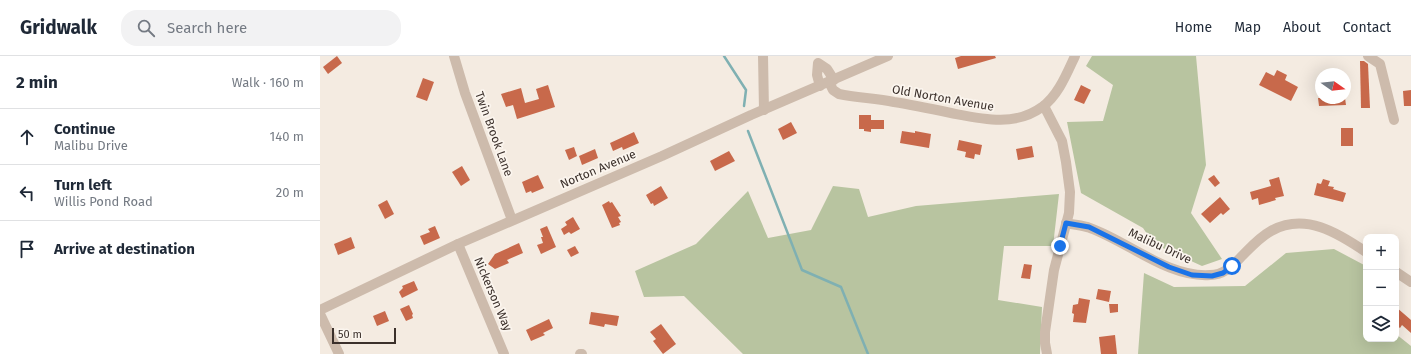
<!DOCTYPE html>
<meta charset="utf-8">
<style>
body{margin:0;font-family:"Fira Sans",sans-serif;background:#f2f2f3;color:#1f2937}
.controls{position:absolute;right:12px;bottom:12px;display:grid;overflow:hidden;border-radius:8px;box-shadow:0 4px 16px #0002}
.controls button{width:36px;height:36px;display:grid;place-items:center;padding:0;border:0;border-bottom:1px solid #e0e1e3;background:#fff;color:#1f2937;font:20px sans-serif}
.compass{position:absolute;left:995px;top:12px;width:36px;height:36px;border-radius:50%;background:#fff;box-shadow:0 4px 16px #0002;rotate:104deg}
.scale{position:absolute;left:12px;bottom:10px;width:64px;box-sizing:border-box;padding-left:4px;border:2px solid #3b302b;border-top:0;font-size:11px;line-height:14px;white-space:nowrap;color:#3b302b;-webkit-text-stroke:3px #fbf5ee;paint-order:stroke}
.stop{position:absolute;width:12px;height:12px;margin:-9px;border:3px solid #1a73e8;border-radius:50%;background:#fff}
.stop.end{background:#1a73e8;border-color:#fff;box-shadow:0 1px 4px #0008}
.list{margin:0;padding:0;list-style:none}
h2{display:flex;justify-content:space-between;align-items:center;height:52px;margin:0;padding:0 16px;font-size:17px}
h2 small{font-size:13px;font-weight:400;color:#747a83}
.list li{display:grid;grid-template-columns:26px 1fr auto;gap:12px;align-items:center;box-sizing:border-box;height:56px;padding:0 16px;border-top:1px solid #e0e1e3}
.list b{display:block;font-size:15px;white-space:nowrap}
.list p{margin:0;font-size:13px;white-space:nowrap;color:#747a83}
.list em{font-size:13px;font-style:normal;color:#747a83}
.icon{flex:none;width:22px;height:22px;fill:none;stroke:currentColor;stroke-width:2;stroke-linecap:round;stroke-linejoin:round}
.map{position:relative;flex:none;width:1091px;height:298px;overflow:hidden}
header{display:flex;align-items:center;gap:24px;box-sizing:border-box;height:56px;padding:0 20px;background:#fff;border-bottom:1px solid #e0e1e3}
header strong{font-size:19px}
nav{display:flex;gap:22px;margin-inline-start:auto;font-size:14px}
.search{width:280px;height:36px;background:#f2f2f3;display:flex;align-items:center;gap:10px;box-sizing:border-box;padding:0 14px;border-radius:16px;color:#747a83;font-size:15px}
main{display:flex}
aside{flex:1;background:#fff}
.map>svg:first-child{display:block}
.green{fill:#b8c4a0}
.lines{fill:none;stroke-linecap:round;stroke-linejoin:round}
.stream{stroke:#7fb0b2;stroke-width:2.5}
.building{fill:#c8694b}
.minor{stroke:#cdbbac;stroke-width:10}
.route{stroke:#1a73e8;stroke-width:5}
.labels{text-anchor:middle;dominant-baseline:central;stroke-width:3.5;stroke-linejoin:round;paint-order:stroke}
.street-label{font-size:12px;fill:#3b302b;stroke:#fbf5ee}
</style>
<header>
<strong>Gridwalk</strong>
<div class="search"><svg class="icon" aria-label="search" viewBox="0 0 24 24"><circle cx="10" cy="10" r="6"/><path d="M15 15l6 6"/></svg>Search here</div>
<nav><a>Home</a><a>Map</a><a>About</a><a>Contact</a></nav>
</header>
<main>
<aside>
<h2>2 min<small>Walk · 160 m</small></h2>
<ul class="list">
<li><svg class="icon" aria-label="ahead" viewBox="0 0 24 24"><path d="M12 20V5M6 11l6-6 6 6"/></svg><div><b>Continue</b><p>Malibu Drive</p></div><em>140 m</em></li>
<li><svg class="icon" aria-label="left" viewBox="0 0 24 24"><path d="M17 20v-9H6M10 6l-5 5 5 5"/></svg><div><b>Turn left</b><p>Willis Pond Road</p></div><em>20 m</em></li>
<li><svg class="icon" aria-label="arrive" viewBox="0 0 24 24"><path d="M6 21V4h12l-3 4 3 4H6"/></svg><div><b>Arrive at destination</b></div></li>
</ul>
</aside>
<div class="map">
<svg width="1091" height="298" viewBox="0 0 1091 298">
<rect width="100%" height="100%" fill="#f4ebe1"/>
<g class="green">
<path d="M772,0H876L886,109L871,157L902,203L882,210L834,188L823,172L761,137L747,66L783,65L793,29L766,10Z"/>
<path d="M513,130L539,133L548,161L596,150L739,138L733,190H684L678,244L722,251L720,298H423L364,240L324,241L315,215L376,188L428,135L448,182L491,174Z"/>
<path d="M1014,193L1046,210V283H1076V278L1091,290V298H818L824,217L854,231L925,230L966,197Z"/>
</g>
<g class="lines">
<g class="stream">
<path d="M404,0L426,34L424,50"/>
<path d="M428,75L482,214L521,231L548,298"/>
</g>
</g>
<g class="building">
<path d="M17,0L22,7L8,18L3,11Z"/>
<path d="M641,0H675L676,2L638,13L635,2Z"/>
<path d="M1040,5H1044L1048,8L1050,52H1041Z"/>
<path d="M957,14L967,19L965,24L978,31L971,45L939,29L946,16L954,20Z"/>
<path d="M103,22L114,26L107,45L96,41Z"/>
<path d="M228,29L235,51L197,63L193,49L186,51L181,38L201,32L205,47L219,43L216,33Z"/>
<path d="M761,29L771,34L764,48L754,44Z"/>
<path d="M1091,34V50H1084L1083,35Z"/>
<path d="M998,42H1025L1026,49L999,50Z"/>
<path d="M539,59H551V64H564V73H551V76L544,75V73H539Z"/>
<path d="M471,66L477,77L463,84L458,73Z"/>
<rect x="1021" y="72" width="12" height="18"/>
<path d="M582,75L595,77V75L611,78L609,92L580,87Z"/>
<path d="M314,76L319,87L303,94L302,91L293,95L290,87Z"/>
<path d="M639,84L662,89L660,99L655,98L654,103L645,101L646,96L637,94Z"/>
<path d="M712,90L714,101L698,104L696,93Z"/>
<path d="M254,91L257,100L249,104L245,94Z"/>
<path d="M275,93L278,102L262,109L259,100Z"/>
<path d="M409,95L415,105L395,115L390,105Z"/>
<path d="M142,110L150,124L141,130L132,116Z"/>
<path d="M218,119L224,132L212,137L211,135L206,137L202,126Z"/>
<path d="M894,119L900,127L895,131L888,123Z"/>
<path d="M959,121L964,140L955,142L956,144L939,149L938,142L932,144L930,136L951,130L949,124Z"/>
<path d="M1003,123L1010,125L1008,130L1014,131L1013,133L1026,137L1023,146L994,139L997,127L1001,128Z"/>
<path d="M341,130L348,142L334,150L333,147L331,148L326,139Z"/>
<path d="M900,141L910,153L903,159L901,157L890,167L881,158Z"/>
<path d="M67,144L74,158L65,163L58,149Z"/>
<path d="M289,145L290,147L292,146L301,160L298,161L301,166L299,167L300,169L292,172L282,149Z"/>
<path d="M253,161L260,173L251,178L249,176L244,179L241,173L247,169L245,166Z"/>
<path d="M115,170L120,182L104,189L100,180L110,176L108,173Z"/>
<path d="M227,170L236,191L221,198L217,189L223,187L221,181H223L220,173Z"/>
<path d="M31,181L35,192L18,199L14,188Z"/>
<path d="M199,187L203,197L187,204L189,207L175,213L168,208L175,198Z"/>
<path d="M255,190L259,197L251,201L247,194Z"/>
<path d="M704,208L712,209L710,223L701,222Z"/>
<path d="M94,225L98,234L82,242L79,236L83,232L82,230Z"/>
<path d="M778,233L791,235L789,246L776,243Z"/>
<path d="M759,242L770,244L766,267L753,266L754,258L752,257L753,249L758,248Z"/>
<path d="M789,248H798V256L790,257Z"/>
<path d="M89,249L93,258L92,259L93,262L86,265L80,253Z"/>
<path d="M1076,251L1091,264V277L1082,269L1080,272L1076,269Z"/>
<path d="M65,255L69,265L57,270L53,260Z"/>
<path d="M271,256L299,260L297,270L285,268L284,271L269,268Z"/>
<path d="M229,263L233,272L223,277L225,279L211,285L206,274Z"/>
<path d="M341,268L356,288L343,298L333,285L336,283L330,276Z"/>
<path d="M795,279L797,298H781L779,281Z"/>
</g>
<g class="lines">
<g class="minor">
<path d="M134,0L145,37L192,164"/>
<path d="M443,0L444,54"/>
<path d="M1048,0L1060,8L1074,64"/>
<path d="M509,26L513,34L519,38C537,42 556,42 574,46C593,49 612,53 631,57C662,63 695,71 722,51C738,40 747,17 755,0"/>
<path d="M500,30L497,19L498,7L507,13L514,24"/>
<path d="M724,50L742,85L746,106L750,136L749,157L734,214L725,276V287L727,298"/>
<path d="M746,167C754,169 763,169 770,172C809,186 848,222 890,219C905,219 913,209 923,199C931,191 940,181 951,175C985,156 1018,177 1046,196"/>
<path d="M138,188L184,298"/>
<path d="M1076,216L1091,226"/>
<path d="M0,254L138,188L342,100L431,59L568,0"/>
<path d="M0,258L19,298"/>
<path d="M260,298H262"/>
</g>
</g>
<g class="lines">
<path class="route" d="M740,190L746,167L769,171L849,211L872,219L892,220L903,217L912,210"/>
</g>
<g class="labels">
<g class="street-label">
<text transform="translate(623 42) rotate(10)">Old Norton Avenue</text>
<text transform="translate(174 78) rotate(70)">Twin Brook Lane</text>
<text transform="translate(278 113) rotate(-23)">Norton Avenue</text>
<text transform="translate(840 190) rotate(25)">Malibu Drive</text>
<text transform="translate(173 238) rotate(67)">Nickerson Way</text>
</g>
</g>
</svg>
<div class="controls">
<button>+</button>
<button>−</button>
<button><svg class="icon" aria-label="layers" viewBox="0 0 24 24"><path d="M12 4l9 5-9 5-9-5zM3 14l9 5 9-5"/></svg></button>
</div>
<svg class="compass" viewBox="-18 -18 36 36"><path d="M0-13l5 13h-10z" fill="#e53935"/><path d="M0 13l5-13h-10z" fill="#747a83"/></svg>
<div class="scale">50 m</div>
<div class="stop" style="left:912px;top:210px"></div>
<div class="stop end" style="left:740px;top:190px"></div>
</div>
</main>
